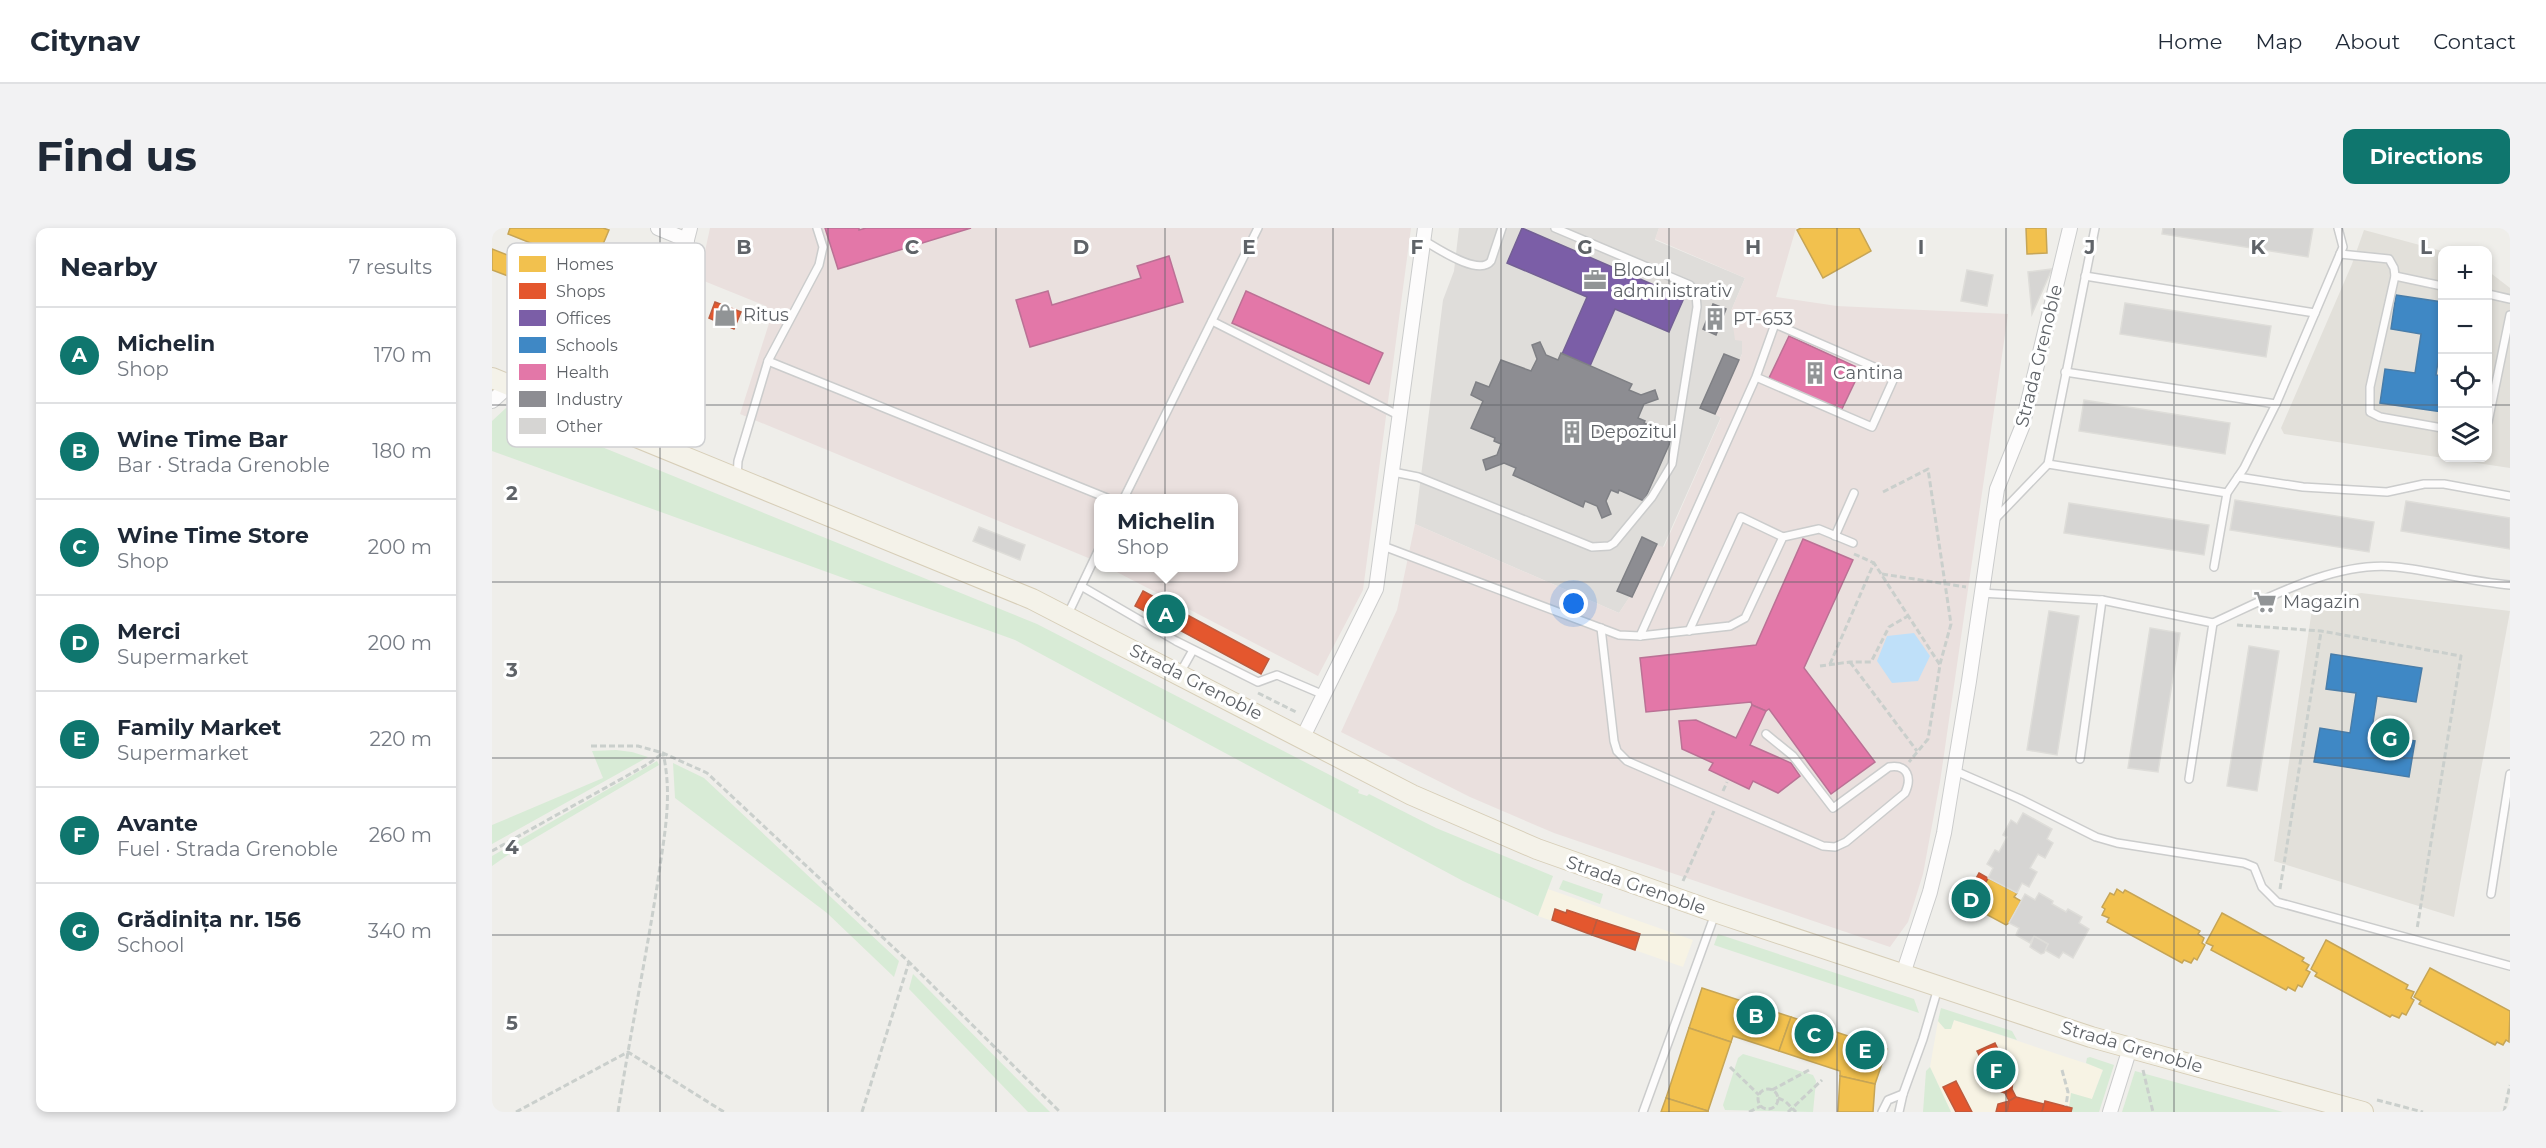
<!DOCTYPE html>
<meta charset="utf-8">
<style>
body{margin:0;font-family:Montserrat,sans-serif;background:#f2f2f3;color:#1f2937}
.controls{position:absolute;right:18px;top:18px;display:grid;overflow:hidden;border-radius:12px;box-shadow:0 3px 9px #0003}
.controls button{width:54px;height:54px;display:grid;place-items:center;padding:0;border:0;border-bottom:2px solid #e0e1e3;background:#fff;color:#1f2937;font:30px sans-serif}
.you{position:absolute;left:1082px;top:376px;width:21px;height:21px;margin:-15px;border:4px solid #fff;border-radius:50%;background:#1a73e8;box-shadow:0 0 0 9px #1a73e833}
.badge{display:grid;place-items:center;width:39px;height:39px;border-radius:50%;background:#0f766e;color:#fff;font-size:20px;font-weight:700}
.pin{position:absolute;translate:-50% -50%;border:3px solid #fff;box-shadow:0 2px 6px #0006}
.popup{position:absolute;left:602px;top:266px;width:144px;height:78px;box-sizing:border-box;display:grid;place-content:center;border-radius:12px;background:#fff;filter:drop-shadow(0 2px 4px #0005);font-size:20px;white-space:nowrap;color:#747a83}
.popup b{font-size:22px;color:#1f2937}
.popup::after{content:'';position:absolute;left:50%;top:100%;margin-left:-12px;border:12px solid transparent;border-top-color:#fff}
.list{margin:0;padding:0;list-style:none}
h2{display:flex;justify-content:space-between;align-items:center;height:78px;margin:0;padding:0 24px;font-size:26px}
h2 small{font-size:20px;font-weight:400;color:#747a83}
.list li{display:grid;grid-template-columns:39px 1fr auto;gap:18px;align-items:center;box-sizing:border-box;height:96px;padding:0 24px;border-top:2px solid #e0e1e3}
.list b{display:block;font-size:22px;white-space:nowrap}
.list p{margin:0;font-size:20px;white-space:nowrap;color:#747a83}
.list em{font-size:20px;font-style:normal;color:#747a83}
.icon{flex:none;width:33px;height:33px;fill:none;stroke:currentColor;stroke-width:2;stroke-linecap:round;stroke-linejoin:round}
.map{position:relative;flex:none;width:2018px;height:884px;overflow:hidden;border-radius:12px}
header{display:flex;align-items:center;gap:36px;box-sizing:border-box;height:84px;padding:0 30px;background:#fff;border-bottom:2px solid #e0e1e3}
header strong{font-size:28px}
nav{display:flex;gap:33px;margin-inline-start:auto;font-size:21px}
.intro{display:flex;align-items:center;justify-content:space-between;box-sizing:border-box;height:144px;padding:0 36px}
h1{margin:0;font-size:42px}
.button{padding:15px 27px;border-radius:12px;background:#0f766e;color:#fff;font-size:21px;font-weight:700}
main{display:flex;gap:36px;padding:0 36px}
aside{flex:1;background:#fff;border-radius:12px;box-shadow:0 3px 9px #0003}
.map>svg:first-child{display:block}
.commercial{fill:#f7f3e4}
.industrial{fill:#dfddda}
.education{fill:#e2e0da}
.medical{fill:#eae0de}
.green{fill:#d8ebd6}
.water{fill:#bfe0f9}
.homes{fill:#f2c14e;stroke:#c6a556;stroke-width:1.5}
.shops{fill:#e4572e;stroke:#bc5b3f;stroke-width:1.5}
.offices{fill:#7b5ea7;stroke:#736094;stroke-width:1.5}
.schools{fill:#3f88c5;stroke:#497da9;stroke-width:1.5}
.health{fill:#e377a8;stroke:#bb7195;stroke-width:1.5}
.industry{fill:#8d8d92;stroke:#7f8085;stroke-width:1.5}
.building{fill:#d6d5d3;stroke:#deddd9;stroke-width:1.5}
.lines{fill:none;stroke-linecap:round;stroke-linejoin:round}
.service-casing{stroke:#cbcccc;stroke-width:10}
.minor-casing{stroke:#cbcccc;stroke-width:16}
.primary-casing{stroke:#d7ceb8;stroke-width:22}
.path{stroke:#cacfcc;stroke-width:3;stroke-dasharray:6 3;stroke-linecap:butt}
.service{stroke:#fdfcfc;stroke-width:7}
.minor{stroke:#fdfcfc;stroke-width:14}
.primary{stroke:#f4f2e9;stroke-width:20}
.grid{fill:none;stroke:#5f6368;stroke-width:1.5;stroke-opacity:0.55}
.labels{text-anchor:middle;dominant-baseline:central;stroke-width:6;stroke-linejoin:round;paint-order:stroke}
.poi-label{font-size:18px;fill:#5f6368;stroke:#fff;text-anchor:start}
.street-label{font-size:18px;fill:#5f6368;stroke:#fff}
.key{fill:#fff;stroke:#cfd0d2;stroke-width:1.5}
.key-label{font-size:16px;fill:#5f6368}
.grid-label{font-size:20px;text-anchor:middle;font-weight:bold;fill:#5f6368;stroke:#fff;stroke-width:6;stroke-linejoin:round;paint-order:stroke}
</style>
<header>
<strong>Citynav</strong>
<nav><a>Home</a><a>Map</a><a>About</a><a>Contact</a></nav>
</header>
<div class="intro"><h1>Find us</h1><a class="button">Directions</a></div>
<main>
<aside>
<h2>Nearby<small>7 results</small></h2>
<ul class="list">
<li><span class="badge">A</span><div><b>Michelin</b><p>Shop</p></div><em>170 m</em></li>
<li><span class="badge">B</span><div><b>Wine Time Bar</b><p>Bar · Strada Grenoble</p></div><em>180 m</em></li>
<li><span class="badge">C</span><div><b>Wine Time Store</b><p>Shop</p></div><em>200 m</em></li>
<li><span class="badge">D</span><div><b>Merci</b><p>Supermarket</p></div><em>200 m</em></li>
<li><span class="badge">E</span><div><b>Family Market</b><p>Supermarket</p></div><em>220 m</em></li>
<li><span class="badge">F</span><div><b>Avante</b><p>Fuel · Strada Grenoble</p></div><em>260 m</em></li>
<li><span class="badge">G</span><div><b>Grădinița nr. 156</b><p>School</p></div><em>340 m</em></li>
</ul>
</aside>
<div class="map">
<svg width="2018" height="884" viewBox="0 0 2018 884">
<rect width="100%" height="100%" fill="#efeeea"/>
<g class="commercial">
<path d="M1056,661L1201,712L1191,739L1046,688Z"/>
<path d="M1462,792L1611,841L1600,871L1580,880L1579,884H1459L1438,839L1446,793L1453,801H1459Z"/>
</g>
<path class="industrial" d="M967,0H1167L1163,12L1253,50L1239,83L1250,113V126L1223,186L1229,189L1171,319L1127,385L923,296L951,72L962,43Z"/>
<g class="education">
<path d="M1872,2L1950,23V230H1996V43L2018,60V240L1792,206L1789,200L1860,36Z"/>
<path d="M1869,365L2018,383L1962,689L1782,633L1821,375Z"/>
</g>
<g class="medical">
<path d="M218,0H919L871,362L826,448L617,340H742V270H606V334L248,186L280,86L274,78L207,51Z"/>
<path d="M1167,0H1304L1284,69L1345,78L1516,86L1448,554L1431,646L1416,694L1398,719L1062,605L978,569L849,504L905,382L923,296L1127,385L1138,368L1140,369L1164,317L1172,319L1229,190L1223,186L1250,126V113L1243,112L1239,83L1253,50L1163,11Z"/>
</g>
<g class="green">
<path d="M14,180L545,396L867,562L866,565L875,568L877,566L944,600L1061,648L1046,688L971,653L523,412L0,223V193Z"/>
<path d="M124,522L140,524L156,529L0,616V597L111,550L100,523Z"/>
<path d="M165,533L167,537L26,620L0,638V628Z"/>
<path d="M181,535L212,550L407,733L402,749L335,685L183,570Z"/>
<path d="M1071,652L1111,666L1108,676L1067,661Z"/>
<path d="M1226,706L1422,771L1427,785L1222,717Z"/>
<path d="M421,746L558,884H536L417,761Z"/>
<path d="M1449,780L1520,803L1525,812L1462,792L1459,801H1453L1446,793Z"/>
<path d="M1251,826L1321,847L1324,853L1321,884L1233,882L1231,877L1246,830Z"/>
<path d="M1598,829L1622,837L1607,884H1579L1580,880L1577,879L1579,865L1600,871L1611,842L1594,835L1595,830Z"/>
<path d="M1438,839L1459,884H1431L1434,843Z"/>
<path d="M1643,843L1791,884H1630Z"/>
</g>
<path class="water" d="M1422,405L1438,428L1426,453L1400,455L1385,433L1395,408Z"/>
<g class="homes">
<path d="M18,0H111L117,2L101,40L16,6Z"/>
<path d="M1309,0H1367L1379,23L1331,50L1305,2Z"/>
<path d="M1534,0H1554L1555,25L1535,26Z"/>
<path d="M0,21L23,30L16,48L0,42Z"/>
<path d="M1496,650L1525,665L1522,669L1529,673L1517,695L1514,697L1488,683L1491,676L1484,673Z"/>
<path d="M1625,661L1631,665L1633,662L1708,703L1706,706L1712,710L1710,715L1713,717L1705,732L1702,730L1699,735L1692,732L1690,735L1615,694L1617,690L1610,687L1613,681L1610,679L1618,665L1622,667Z"/>
<path d="M1730,685L1812,730L1810,733L1817,737L1814,742L1818,744L1810,759L1806,757L1803,763L1796,759L1794,762L1719,722L1721,718L1714,715Z"/>
<path d="M1834,712L1916,757L1914,761L1922,764L1919,770L1922,772L1914,787L1910,785L1907,790L1900,787L1898,789L1823,748L1825,745L1819,741Z"/>
<path d="M1938,740L2018,783L2017,814L2014,812L2011,817L2005,814L2003,817L1927,776L1929,773L1922,769Z"/>
<path d="M1210,760L1299,789L1287,823L1241,808L1239,814L1197,800Z"/>
<path d="M1299,789L1395,821L1383,856L1348,848V843L1287,823Z"/>
<path d="M1197,800L1239,814L1216,883L1174,870Z"/>
<path d="M1348,848L1383,856L1381,884H1346Z"/>
<path d="M1174,870L1216,883V884H1169Z"/>
</g>
<g class="shops">
<path d="M44,39L93,59L69,119L20,99Z"/>
<path d="M99,59L152,80L128,143L74,123Z"/>
<path d="M223,74L249,84L242,101L217,90Z"/>
<path d="M651,363L777,431L769,446L643,378Z"/>
<path d="M1487,645L1496,650L1484,673L1491,676L1488,683L1471,674Z"/>
<path d="M1063,681L1074,685L1075,682L1105,692L1100,707L1060,692Z"/>
<path d="M1105,692L1148,706L1143,722L1100,707Z"/>
<path d="M1503,815L1521,852L1520,861L1524,869L1517,873L1513,865L1504,862L1485,823Z"/>
<path d="M1464,853L1480,884H1464L1451,859Z"/>
<path d="M1524,869L1552,876L1550,884H1515L1517,873Z"/>
<path d="M1517,873L1515,884H1504L1506,876Z"/>
<path d="M1553,873L1580,880L1579,884H1550Z"/>
</g>
<path class="offices" d="M1030,0L1192,70L1177,104L1123,81L1098,138L1070,126L1095,69L1015,35Z"/>
<g class="schools">
<path d="M1904,67L1950,74V108L1944,147L1950,148V184L1888,175L1893,141L1923,145L1929,106L1899,101Z"/>
<path d="M1839,426L1930,440L1924,474L1885,468L1879,507L1923,513L1917,549L1822,534L1828,500L1858,505L1864,465L1834,461Z"/>
</g>
<g class="health">
<path d="M333,0H367V2L374,0H479L346,41Z"/>
<path d="M677,28L691,74L538,119L524,72L556,63L560,77L649,50L645,38Z"/>
<path d="M754,63L891,125L877,156L740,95Z"/>
<path d="M1297,108L1369,141L1349,183L1277,150Z"/>
<path d="M1311,311L1361,332L1312,440L1383,534L1339,566L1277,481L1274,483L1260,477L1259,474L1154,484L1148,430L1264,417Z"/>
<path d="M1260,477L1274,483L1258,517L1299,535L1308,548L1286,565L1261,553L1257,561L1217,542L1221,535L1190,521L1187,493L1204,492L1244,510Z"/>
</g>
<g class="industry">
<path d="M1221,76L1234,81L1224,107L1211,101Z"/>
<path d="M1048,114L1054,127L1066,132L1069,125L1140,156L1137,162L1149,167L1163,162L1166,171L1152,176L1146,190L1153,193L1152,195L1181,208L1152,273L1127,262L1126,265L1119,262L1114,273L1119,286L1110,290L1105,278L1093,273L1091,279L1021,247L1024,240L1012,235L994,242L991,232L1005,227L1009,216L1002,213L1003,210L979,200L991,173L979,167L984,154L997,159L1009,132L1039,143L1045,131L1040,117Z"/>
<path d="M1232,126L1247,132L1223,186L1208,180Z"/>
<path d="M1150,309L1165,316L1140,369L1125,363Z"/>
</g>
<g class="building">
<path d="M1671,0H1821L1816,29L1670,6Z"/>
<path d="M1560,41L1540,86L1536,44Z"/>
<path d="M1475,42L1501,47L1495,78L1469,73Z"/>
<path d="M1633,75L1779,98L1774,129L1628,106Z"/>
<path d="M170,136L187,140L183,158L166,154Z"/>
<path d="M1592,172L1738,195L1733,226L1587,203Z"/>
<path d="M1743,272L1882,294L1877,324L1738,302Z"/>
<path d="M1914,273L2018,290V321L1909,303Z"/>
<path d="M1577,275L1717,297L1712,327L1572,305Z"/>
<path d="M487,299L533,317L528,332L481,313Z"/>
<path d="M1557,383L1587,388L1565,527L1535,522Z"/>
<path d="M1658,400L1688,405L1666,544L1636,540Z"/>
<path d="M1757,418L1787,423L1765,563L1735,558Z"/>
<path d="M1531,585L1560,601L1555,611L1561,615L1553,630L1546,626L1538,640L1545,644L1537,659L1530,655L1525,665L1496,650L1501,640L1495,636L1503,622L1507,624L1515,609L1511,607L1519,592L1525,596Z"/>
<path d="M1547,665L1561,673L1560,676L1574,684L1576,681L1590,689L1587,695L1597,701L1581,730L1571,724L1567,730L1553,722L1556,716L1542,708L1538,715L1524,707L1527,700L1517,695L1533,666L1543,672Z"/>
<path d="M1542,708L1556,716L1552,725L1549,726L1538,719Z"/>
</g>
<g class="lines">
<g class="service-casing">
<g id="service">
<path d="M931,12C945,20 987,49 999,33L1010,0"/>
<path d="M1848,26L1897,31L1902,40L1903,48L1878,159V184L1888,189L1950,200"/>
<path d="M1593,48L1823,85"/>
<path d="M1903,48L1950,58"/>
<path d="M1996,66L2018,71"/>
<path d="M720,93L908,188"/>
<path d="M276,133L615,270"/>
<path d="M1573,144L1784,176"/>
<path d="M1996,194L2018,87"/>
<path d="M1556,236L1735,265"/>
<path d="M901,244L926,249L1100,319L1117,318L1122,315L1160,269L1180,236L1205,79L1204,66L1198,57L1063,0"/>
<path d="M245,249L246,233L276,133L327,37L331,19L325,0"/>
<path d="M1746,249L1811,259L1895,264L1932,256H1952L2018,268"/>
<path d="M632,270L766,0"/>
<path d="M1504,290L1556,236L1603,0"/>
<path d="M1343,308L1362,265"/>
<path d="M891,318L1127,407L1148,408L1238,398L1253,390L1291,309L1327,301L1361,315"/>
<path d="M1722,339L1735,265L1752,240L1784,176L1823,85L1851,19L1846,0"/>
<path d="M589,358L684,413L766,454L785,447L832,467"/>
<path d="M1488,365L1610,372L1721,395L1697,551"/>
<path d="M575,388L606,323"/>
<path d="M1721,395C1774,371 1844,332 1904,339C1942,343 1980,354 2018,357"/>
<path d="M1109,400L1122,513L1125,523L1135,533L1331,618L1343,619L1354,614L1413,565C1420,550 1416,536 1397,539L1341,580L1301,528L1274,506"/>
<path d="M1197,403L1249,289L1291,309"/>
<path d="M1148,408L1264,149L1283,96L1403,148L1380,199L1264,149"/>
<path d="M688,445L701,422"/>
<path d="M1588,531L1610,372"/>
<path d="M1461,542L1528,571L1604,609L1625,615L1752,635L1762,639L1770,659L1785,674L2018,738"/>
<path d="M1999,666L2018,546"/>
<path d="M1151,884L1223,686"/>
<path d="M1390,884L1396,872L1411,866"/>
<path d="M1407,884L1411,866L1431,811L1446,760"/>
</g>
</g>
<g class="minor-casing">
<g id="minor">
<path d="M166,0L195,12"/>
<path d="M0,173L18,157"/>
<path d="M144,209L198,0"/>
<path d="M811,509L884,361L933,0"/>
<path d="M1411,746L1438,664L1452,605L1477,453L1505,261L1530,199L1578,0"/>
<path d="M1618,884L1638,820"/>
</g>
</g>
<g class="primary-casing">
<path id="primary" d="M0,150L540,371L920,567L1045,621L1223,684L1599,809L1871,884"/>
</g>
<g class="path">
<path d="M1391,264L1436,241L1459,396L1448,436"/>
<path d="M1362,326L1382,335"/>
<path d="M1390,346L1474,359"/>
<path d="M1745,397L1829,403L1969,428L1925,701"/>
<path d="M1358,434L1425,523"/>
<path d="M1338,436L1382,335L1448,437L1436,511L1417,534"/>
<path d="M1328,438L1358,434H1379L1397,399L1416,388"/>
<path d="M766,465L806,485"/>
<path d="M99,518H146L171,525L215,545L417,734L568,884"/>
<path d="M1231,563L1235,554"/>
<path d="M0,623L156,536L171,525"/>
<path d="M1191,653L1222,583"/>
<path d="M1788,661L1829,404"/>
<path d="M1238,839L1267,867"/>
<path d="M1570,842L1576,864L1574,878"/>
<path d="M1651,842L1661,884"/>
<circle cx="1276" cy="871" r="10"/>
<path d="M1280,862L1317,842"/>
<path d="M1286,870L1293,873L1304,884"/>
<path d="M1885,872L1931,884"/>
<path d="M24,884L136,824L232,884"/>
<path d="M126,884C138,807 154,730 166,652C172,608 181,569 171,525"/>
<path d="M370,884L417,734"/>
<path d="M1257,884L1269,878"/>
<path d="M1296,884L1330,852"/>
<path d="M2012,884L2018,857"/>
</g>
<use href="#service" class="service"/>
<use href="#minor" class="minor"/>
<use href="#primary" class="primary"/>
</g>
<path class="grid" d="M168,0V884M336,0V884M504,0V884M673,0V884M841,0V884M1009,0V884M1177,0V884M1345,0V884M1514,0V884M1682,0V884M1850,0V884M0,177H1950M1996,177H2018M0,354H2018M0,530H2018M0,707H2018"/>
<defs>
<g id="office-bare" transform="scale(1.8)"><path d="M-6-3h4V-5.5h4V-3h4V5H-6ZM-1-4.5V-3h2v-1.5ZM-6 0V1H6V0Z" fill="#919496" stroke="#fff" stroke-width="2.5" paint-order="stroke"/></g>
<g id="shop-bare" transform="scale(1.8)"><path d="M-5-2.5h2.3a2.7 3.5 0 0 1 5.4 0H5L5.5 6h-11ZM-1.5-2.5h3a1.5 2.3 0 0 0-3 0Z" fill="#919496" stroke="#fff" stroke-width="2.5" paint-order="stroke"/></g>
<g id="building-bare" transform="scale(1.8)"><path d="M-4-6H4V6H1V3H-1V6H-4ZM-2.5-4.3h1.7v1.8h-1.7ZM.8-4.3h1.7v1.8H.8ZM-2.5-1h1.7V.8h-1.7ZM.8-1h1.7V.8H.8Z" fill="#919496" stroke="#fff" stroke-width="2.5" paint-order="stroke"/></g>
<g id="supermarket-bare" transform="scale(1.8)"><path d="M-6-5.5h2.5l.6 2H6L4.5 2H-2.5L-4.4-4H-6ZM-1.5 3.2a1.3 1.3 0 1 0 .1 0ZM3 3.2a1.3 1.3 0 1 0 .1 0Z" fill="#919496" stroke="#fff" stroke-width="2.5" paint-order="stroke"/></g>
</defs>
<g fill-rule="evenodd">
<use href="#office-bare" x="1103" y="52"/>
<use href="#shop-bare" x="233" y="87"/>
<use href="#building-bare" x="1223" y="91"/>
<use href="#building-bare" x="1323" y="145"/>
<use href="#building-bare" x="1080" y="204"/>
<use href="#supermarket-bare" x="1773" y="374"/>
</g>
<g class="labels">
<g class="poi-label">
<text x="1121" y="42">Blocul<tspan x="1121" dy="21">administrativ</tspan></text>
<text x="251" y="87">Ritus</text>
<text x="1241" y="91">PT-653</text>
<text x="1341" y="145">Cantina</text>
<text x="1098" y="204">Depozitul</text>
<text x="1791" y="374">Magazin</text>
</g>
<g class="street-label">
<text transform="translate(1547 128) rotate(-76)">Strada Grenoble</text>
<text transform="translate(704 454) rotate(27)">Strada Grenoble</text>
<text transform="translate(1144 657) rotate(19)">Strada Grenoble</text>
<text transform="translate(1640 819) rotate(16)">Strada Grenoble</text>
</g>
</g>
<rect x="15" y="15" width="198" height="204" rx="9" class="key"/>
<rect x="27" y="28" width="27" height="16" fill="#f2c14e"/>
<rect x="27" y="55" width="27" height="16" fill="#e4572e"/>
<rect x="27" y="82" width="27" height="16" fill="#7b5ea7"/>
<rect x="27" y="109" width="27" height="16" fill="#3f88c5"/>
<rect x="27" y="136" width="27" height="16" fill="#e377a8"/>
<rect x="27" y="163" width="27" height="16" fill="#8d8d92"/>
<rect x="27" y="190" width="27" height="16" fill="#d6d5d3"/>
<g class="key-label">
<text x="64" y="42">Homes</text>
<text x="64" y="69">Shops</text>
<text x="64" y="96">Offices</text>
<text x="64" y="123">Schools</text>
<text x="64" y="150">Health</text>
<text x="64" y="177">Industry</text>
<text x="64" y="204">Other</text>
</g>
<g class="grid-label">
<text x="252" y="26">B</text>
<text x="420" y="26">C</text>
<text x="589" y="26">D</text>
<text x="757" y="26">E</text>
<text x="925" y="26">F</text>
<text x="1093" y="26">G</text>
<text x="1261" y="26">H</text>
<text x="1429" y="26">I</text>
<text x="1598" y="26">J</text>
<text x="1766" y="26">K</text>
<text x="1934" y="26">L</text>
<text x="20" y="272">2</text>
<text x="20" y="449">3</text>
<text x="20" y="626">4</text>
<text x="20" y="802">5</text>
</g>
</svg>
<div class="controls">
<button>+</button>
<button>−</button>
<button><svg class="icon" aria-label="locate" viewBox="0 0 24 24"><circle cx="12" cy="12" r="6"/><path d="M12 2v4M12 18v4M2 12h4M18 12h4"/></svg></button>
<button><svg class="icon" aria-label="layers" viewBox="0 0 24 24"><path d="M12 4l9 5-9 5-9-5zM3 14l9 5 9-5"/></svg></button>
</div>
<div class="you"></div>
<div class="pin badge" style="left:674px;top:386px">A</div>
<div class="popup"><b>Michelin</b>Shop</div>
<div class="pin badge" style="left:1264px;top:787px">B</div>
<div class="pin badge" style="left:1322px;top:806px">C</div>
<div class="pin badge" style="left:1479px;top:671px">D</div>
<div class="pin badge" style="left:1373px;top:822px">E</div>
<div class="pin badge" style="left:1504px;top:842px">F</div>
<div class="pin badge" style="left:1898px;top:510px">G</div>
</div>
</main>
